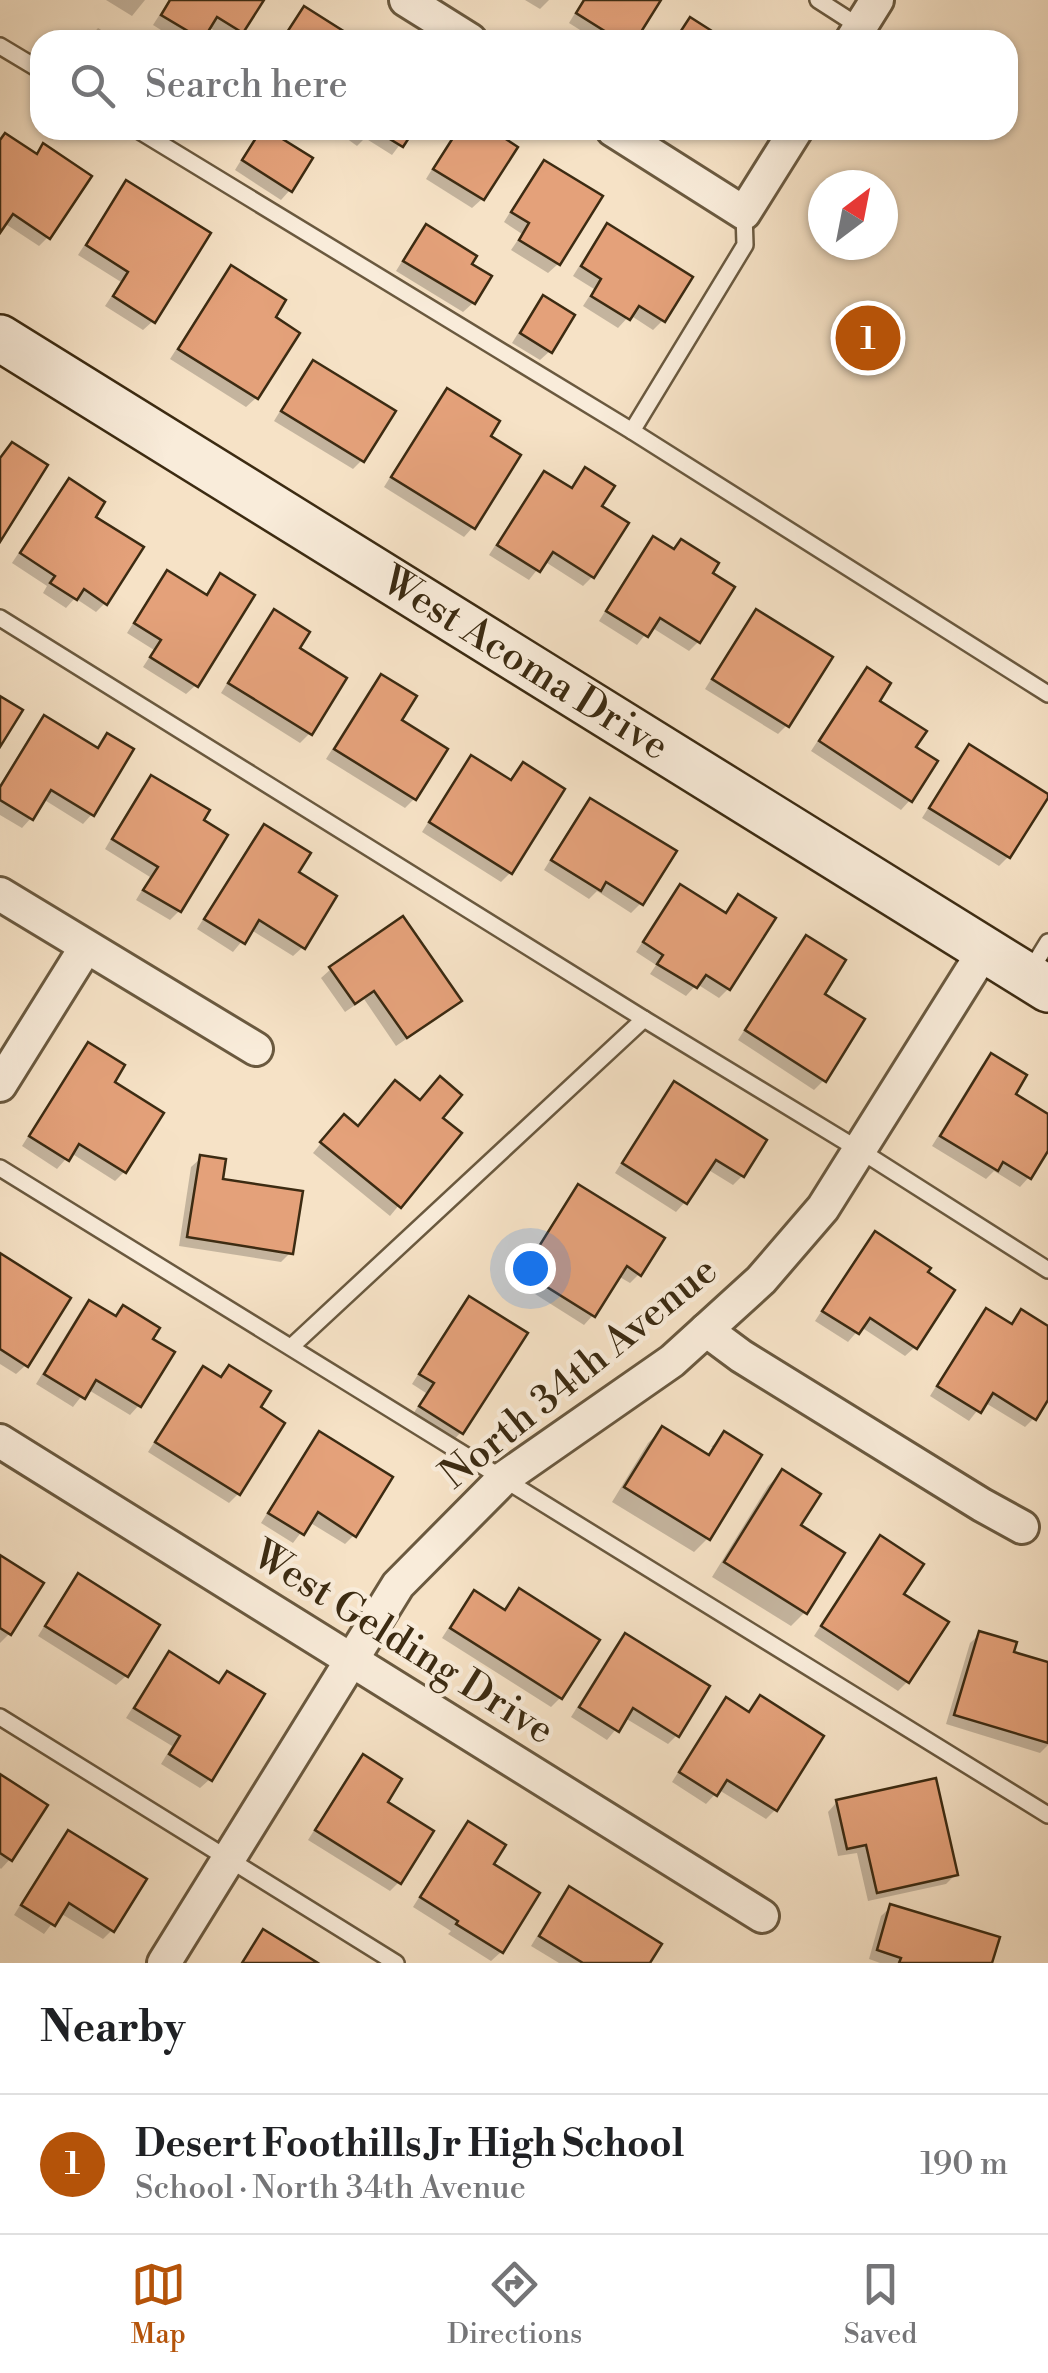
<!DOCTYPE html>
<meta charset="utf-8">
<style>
body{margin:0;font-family:"Libre Bodoni",serif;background:#f2f2f2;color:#202124}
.compass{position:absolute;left:808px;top:170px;width:90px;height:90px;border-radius:50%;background:#fff;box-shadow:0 2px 8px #0004;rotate:32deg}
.you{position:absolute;left:530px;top:1268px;width:35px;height:35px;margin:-25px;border:8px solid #fff;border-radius:50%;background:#1a73e8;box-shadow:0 0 0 15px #1a73e833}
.badge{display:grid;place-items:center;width:65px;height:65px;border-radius:50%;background:#b45309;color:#fff;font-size:32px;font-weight:700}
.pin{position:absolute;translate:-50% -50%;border:5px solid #fff;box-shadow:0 2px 10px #0006}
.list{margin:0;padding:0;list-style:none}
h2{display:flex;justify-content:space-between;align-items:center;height:130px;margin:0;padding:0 40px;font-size:42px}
h2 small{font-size:32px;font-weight:400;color:#757577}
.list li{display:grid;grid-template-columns:65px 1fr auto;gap:30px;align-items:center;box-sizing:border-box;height:140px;padding:0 40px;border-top:2px solid #e0e0e0}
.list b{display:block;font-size:38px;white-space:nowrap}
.list p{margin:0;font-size:32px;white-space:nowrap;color:#757577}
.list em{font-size:32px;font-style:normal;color:#757577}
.icon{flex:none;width:55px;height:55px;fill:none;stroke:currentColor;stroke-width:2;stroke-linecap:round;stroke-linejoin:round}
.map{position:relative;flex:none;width:1048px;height:1963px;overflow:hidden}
.search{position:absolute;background:#fff;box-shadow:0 2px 8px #0004;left:30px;right:30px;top:30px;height:110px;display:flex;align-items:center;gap:25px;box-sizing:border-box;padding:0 35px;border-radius:30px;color:#757577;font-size:38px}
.sheet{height:270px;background:#fff}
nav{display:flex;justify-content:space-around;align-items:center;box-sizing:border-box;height:140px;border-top:2px solid #e0e0e0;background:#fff;font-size:28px;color:#757577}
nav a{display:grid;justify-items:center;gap:5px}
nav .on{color:#b45309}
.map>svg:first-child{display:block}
.shadow{fill:#0003}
.building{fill:#e4a17a;stroke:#3c2b12;stroke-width:2.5}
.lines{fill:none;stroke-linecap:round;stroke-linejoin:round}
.lane-casing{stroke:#6a593f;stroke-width:20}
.street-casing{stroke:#6a593f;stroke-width:38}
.secondary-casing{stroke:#3c2b12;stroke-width:50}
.lane{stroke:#f9ecda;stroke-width:15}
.street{stroke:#f9ecda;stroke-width:32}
.secondary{stroke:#f9ecda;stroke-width:45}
.labels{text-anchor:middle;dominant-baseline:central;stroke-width:9;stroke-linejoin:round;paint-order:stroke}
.street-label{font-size:40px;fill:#3c2b12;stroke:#f9ecda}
</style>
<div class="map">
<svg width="1048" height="1963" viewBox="0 0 1048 1963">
<rect width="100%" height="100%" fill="#f6e2c6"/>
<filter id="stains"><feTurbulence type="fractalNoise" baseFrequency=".002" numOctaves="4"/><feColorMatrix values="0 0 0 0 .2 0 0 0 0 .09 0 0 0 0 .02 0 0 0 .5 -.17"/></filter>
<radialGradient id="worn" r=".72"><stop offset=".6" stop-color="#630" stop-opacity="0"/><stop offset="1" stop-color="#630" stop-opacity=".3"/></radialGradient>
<g class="shadow">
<path d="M106,0H145L132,16Z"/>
<path d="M169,0H261L241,32L232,40L208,27L200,40H177L153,25Z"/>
<path d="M525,0H549L540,9Z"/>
<path d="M583,0H658L633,40H596L569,23Z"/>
<path d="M98,28L117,40H88Z"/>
<path d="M263,130L290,190L281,200L235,170L254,139Z"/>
<path d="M335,130H411L392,155L365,138L357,146Z"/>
<path d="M456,130H487L514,147L482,199L472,208L426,179Z"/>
<path d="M0,141L35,156L44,147L48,237L39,246L4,223L0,229Z"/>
<path d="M544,163L599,197L558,264L548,273L511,250L522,234L504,222L535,172Z"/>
<path d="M127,183L153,321L143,330L105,306L121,282L78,255L118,193Z"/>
<path d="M608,227L663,320L653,330L630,315L618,328L583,306L594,289L573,276L598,236Z"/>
<path d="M426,228L469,265L489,277L473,303L463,312L396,271L417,237Z"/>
<path d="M232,268L272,317L297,333L256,398L246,407L170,359L222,278Z"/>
<path d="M543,299L550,351L540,360L512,343L534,308Z"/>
<path d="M314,363L362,460L353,469L274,421L304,372Z"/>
<path d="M447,391L487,436L473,527L464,537L384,487L438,400Z"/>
<path d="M586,470L599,507L592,577L583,586L544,561L529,580L489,555L535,484L544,474L570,490Z"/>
<path d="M69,481L92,517L105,603L96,612L75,598L66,608L43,593L47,586L12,563L60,490Z"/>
<path d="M653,539L709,574L698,642L689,651L651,627L637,645L599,621L644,548Z"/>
<path d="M168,573L205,596L221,576L196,685L186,694L143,667L154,650L127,633L158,583Z"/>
<path d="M275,612L296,649L310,733L300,743L221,693L265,622Z"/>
<path d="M756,612L787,725L778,734L705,689L747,622Z"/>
<path d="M867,670L877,701L913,748L910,800L901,810L811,751L858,680Z"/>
<path d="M381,677L399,721L414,799L405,808L326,759L372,686Z"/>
<path d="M44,718L96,749L108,736L92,814L83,824L43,799L31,818L22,828L0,815V785L35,728Z"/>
<path d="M969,747L1046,796L1008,857L999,866L922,818L960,757Z"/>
<path d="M471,758L509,782L523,765L510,873L501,882L422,832L462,768Z"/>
<path d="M151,778L200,821L224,836L179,911L170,920L136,900L150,877L105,849L142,787Z"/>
<path d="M591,801L641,903L631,913L597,891L589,899L544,870L581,810Z"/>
<path d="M264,827L296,873L303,947L293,956L251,930L233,952L197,929L255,836Z"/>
<path d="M680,887L724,914L738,897L728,989L719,998L697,984L686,996L650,974L656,965L636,952L671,897Z"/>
<path d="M807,938L822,995L824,1080L814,1090L738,1040L797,947Z"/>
<path d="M331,969L458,1000L449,1010L396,1046L364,999L345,1012L321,978Z"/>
<path d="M89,1045L111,1082L124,1172L115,1181L71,1153L57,1169L22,1146L79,1055Z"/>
<path d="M992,1056L1012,1095L1048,1117V1146L1029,1177L1020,1187L994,1171L986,1179L932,1146L982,1065Z"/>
<path d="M675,1085L742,1176L733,1185L707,1169L685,1202L676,1212L615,1173L665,1094Z"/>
<path d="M335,1126L357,1128L459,1133L390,1216L313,1153Z"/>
<path d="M201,1158L220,1181L291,1252L281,1262L179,1246L191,1167Z"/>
<path d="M578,1187L639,1274L630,1283L618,1276L593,1315L584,1325L516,1282L569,1197Z"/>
<path d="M875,1234L915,1347L905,1356L861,1327L848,1342L815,1321L866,1243Z"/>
<path d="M0,1256L26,1365L16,1374L0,1364Z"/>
<path d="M470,1299L461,1432L452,1442L412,1416L426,1393L412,1384L460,1308Z"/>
<path d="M89,1303L114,1318L123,1308L150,1340L139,1405L130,1415L87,1389L73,1407L36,1384L80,1312Z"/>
<path d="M986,1311L1009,1325L1021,1312L1048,1329V1396L1034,1418L1025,1427L984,1402L969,1421L930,1396L977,1320Z"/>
<path d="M229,1368L257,1408L238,1494L229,1503L148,1452L194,1379L203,1369L218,1379Z"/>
<path d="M662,1429L700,1464L717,1447H711L724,1435L708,1538L694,1552L612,1502L648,1443Z"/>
<path d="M320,1434L354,1535L345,1544L309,1522L293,1543L261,1523L310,1444Z"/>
<path d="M782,1472L798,1526L805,1612L791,1626L712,1577L768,1486Z"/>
<path d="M880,1538L901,1595L908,1681L898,1691L814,1636L871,1548Z"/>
<path d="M0,1558L9,1634L0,1643Z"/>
<path d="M79,1576L157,1625L126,1676L116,1685L38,1636L69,1586Z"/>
<path d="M520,1591L560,1698L551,1707L442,1638L465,1602L474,1593L503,1612Z"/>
<path d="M980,1634L1011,1654L1048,1665V1745L1040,1753L946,1724L970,1643Z"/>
<path d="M625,1636L677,1735L668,1744L625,1718L607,1740L571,1717L616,1645Z"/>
<path d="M169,1655L217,1684L228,1674L210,1779L200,1788L161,1764L172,1746L126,1718L160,1664Z"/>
<path d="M760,1698L775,1810L766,1819L719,1790L706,1804L672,1782L717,1710L726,1700L747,1713Z"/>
<path d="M363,1757L384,1803L399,1882L390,1891L308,1840L354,1766Z"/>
<path d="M0,1777L10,1859L1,1869L0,1868Z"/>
<path d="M837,1802L955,1875L946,1884L868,1901L857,1853L838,1856L828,1812Z"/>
<path d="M468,1824L491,1865L537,1894L501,1952L491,1961L448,1934L451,1931L413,1907L459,1833Z"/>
<path d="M69,1833L112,1930L103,1939L60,1913L44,1934L14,1915L59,1842Z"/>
<path d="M570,1890L647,1963H559L531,1946L560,1899Z"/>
<path d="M891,1907L990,1963H880L869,1959L881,1916Z"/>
</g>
<g class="building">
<path d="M170,0H264L243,33L217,17L203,40L161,15Z"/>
<path d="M584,0H661L636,40H619L576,13Z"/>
<path d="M304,6L356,39V40H282Z"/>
<path d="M690,17L726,40H675Z"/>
<path d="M261,130H268L313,158L292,192L242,160Z"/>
<path d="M375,130H414L403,147Z"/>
<path d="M458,130H492L518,147L484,200L433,169Z"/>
<path d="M5,133L37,154L43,143L92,176L50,239L13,214L0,233V140Z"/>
<path d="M544,160L603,196L560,265L519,240L529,223L511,212Z"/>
<path d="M126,180L211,233L155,323L113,296L128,272L86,245Z"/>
<path d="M607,223L693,277L665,322L639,306L630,320L591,296L601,279L581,266Z"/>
<path d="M426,224L477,256L472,264L492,276L475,304L403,261Z"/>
<path d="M231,265L286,300L276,317L300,333L258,399L178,349Z"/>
<path d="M543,295L575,315L552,353L520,333Z"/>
<path d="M313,360L396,411L364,462L281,411Z"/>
<path d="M447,388L500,421L491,436L521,455L475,529L391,477Z"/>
<path d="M12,442L48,465L0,542V458Z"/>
<path d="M585,467L615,486L602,506L629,523L594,578L553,552L540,572L497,545L544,471L572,488Z"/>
<path d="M69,478L105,502L96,517L144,547L107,605L84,589L77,600L50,583L55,576L20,553Z"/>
<path d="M653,536L674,549L681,539L719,563L713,573L735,587L700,643L660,618L648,637L606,611Z"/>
<path d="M167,570L207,595L220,573L255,595L198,687L150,657L161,640L134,623Z"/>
<path d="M274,609L310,632L300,648L347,678L312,735L228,683Z"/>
<path d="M756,609L833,657L789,727L712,679Z"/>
<path d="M867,667L891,683L880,701L927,731L916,747L938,761L912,802L819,741Z"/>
<path d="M381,674L417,696L402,720L448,749L416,800L334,749Z"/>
<path d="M0,696L23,710L0,747Z"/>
<path d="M44,715L98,748L107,733L134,749L94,816L51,790L33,820L0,800V787Z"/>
<path d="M969,744L1048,794V798L1010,858L929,808Z"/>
<path d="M471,755L511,780L523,762L565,789L512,874L429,822Z"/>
<path d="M151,775L210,810L204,820L228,835L181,912L143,890L158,867L112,839Z"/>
<path d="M590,798L677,851L643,905L606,882L601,891L551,860Z"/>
<path d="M264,824L311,853L299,872L337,896L305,949L259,920L245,944L204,919Z"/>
<path d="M680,884L726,913L738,894L776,918L730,990L706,975L697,988L657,964L663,955L643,942Z"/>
<path d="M403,916L462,1001L407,1038L374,991L355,1004L329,967Z"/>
<path d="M806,935L846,960L825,994L865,1019L826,1082L745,1030Z"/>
<path d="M88,1042L125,1065L115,1082L164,1113L126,1173L79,1144L69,1161L29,1136Z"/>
<path d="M991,1053L1027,1075L1016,1094L1048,1114V1151L1031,1179L1003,1162L998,1171L940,1136Z"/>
<path d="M440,1076L462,1095L443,1118L462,1133L401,1208L320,1142L344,1114L358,1126L395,1080L420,1100Z"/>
<path d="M674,1081L767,1140L744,1177L716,1160L687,1204L622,1163Z"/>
<path d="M200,1155L226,1159L223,1179L303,1191L293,1254L187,1237Z"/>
<path d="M578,1184L665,1238L641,1276L627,1266L595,1317L523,1272Z"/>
<path d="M875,1231L931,1268L928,1272L955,1290L917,1349L870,1318L859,1334L822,1311Z"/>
<path d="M0,1253L71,1298L28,1367L0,1349Z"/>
<path d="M469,1296L528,1333L463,1434L419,1406L434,1383L419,1374Z"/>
<path d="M89,1300L116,1316L123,1305L160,1328L153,1339L175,1352L141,1407L96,1380L85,1399L44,1374Z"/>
<path d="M986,1308L1012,1324L1021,1309L1048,1326V1400L1036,1420L993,1393L981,1413L937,1386Z"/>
<path d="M229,1365L271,1391L261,1407L285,1423L240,1495L155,1442L203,1366L221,1377Z"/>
<path d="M662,1426L709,1455L724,1431L762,1455L710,1540L624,1487Z"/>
<path d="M319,1431L393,1477L356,1537L318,1512L304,1535L268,1513Z"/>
<path d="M782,1469L821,1494L801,1525L845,1553L807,1614L724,1562Z"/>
<path d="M880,1535L924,1564L904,1594L949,1622L909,1683L821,1626Z"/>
<path d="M0,1555L44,1583L11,1635L0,1628Z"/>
<path d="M78,1573L160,1625L128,1677L45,1626Z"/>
<path d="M519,1588L600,1640L562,1699L450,1628L474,1590L505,1610Z"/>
<path d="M979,1631L1017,1642L1014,1652L1048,1662V1743L954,1715Z"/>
<path d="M625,1633L710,1686L679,1737L633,1708L619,1732L579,1707Z"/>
<path d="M169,1651L219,1683L227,1671L265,1694L212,1781L169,1754L180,1736L134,1708Z"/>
<path d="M760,1695L824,1736L777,1811L727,1780L717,1796L679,1772L726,1697L749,1712Z"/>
<path d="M363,1754L402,1779L388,1802L434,1831L401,1884L315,1830Z"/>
<path d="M0,1774L48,1805L12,1861L0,1853Z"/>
<path d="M936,1778L958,1875L877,1893L866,1845L847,1849L836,1800Z"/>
<path d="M468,1821L506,1845L494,1864L540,1893L503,1953L456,1924L458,1921L420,1897Z"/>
<path d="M68,1830L147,1879L114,1932L69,1903L55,1926L21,1905Z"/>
<path d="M569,1886L662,1944L650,1963H583L539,1936Z"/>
<path d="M890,1904L1000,1937L992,1963H899L901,1958L877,1950Z"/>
<path d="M263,1929L318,1963H242Z"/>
</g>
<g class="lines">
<g class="lane-casing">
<g id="lane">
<path d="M818,0L860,27"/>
<path d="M0,46L40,70"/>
<path d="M138,130L632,431L1048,694"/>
<path d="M632,431L745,245L744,213"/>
<path d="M0,618L644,1019L861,1151L1048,1270"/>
<path d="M1029,973L1048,942"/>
<path d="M0,1168L1048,1815"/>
<path d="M291,1347L644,1019"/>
<path d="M0,1717L396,1963"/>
</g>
</g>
<g class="street-casing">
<g id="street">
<path d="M406,0L470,40"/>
<path d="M852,40L877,0"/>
<path d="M613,130L744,213L796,130"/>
<path d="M0,894L256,1049"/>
<path d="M0,1085L86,947"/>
<path d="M706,1330L741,1356L982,1505L1022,1527"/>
<path d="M0,1441L762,1916"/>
<path d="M164,1963L398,1585L504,1478L672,1361L761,1280L823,1208L984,951"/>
</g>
</g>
<g class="secondary-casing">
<g id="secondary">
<path id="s1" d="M0,338L1048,989"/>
</g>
</g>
<use href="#lane" class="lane"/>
<use href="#street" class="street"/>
<use href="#secondary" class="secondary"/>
</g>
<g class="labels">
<g class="street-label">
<text stroke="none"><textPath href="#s1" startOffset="618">West Acoma Drive</textPath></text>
<text transform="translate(579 1373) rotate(-39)">North 34th Avenue</text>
<text transform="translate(403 1643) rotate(32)">West Gelding Drive</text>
</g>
</g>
<rect width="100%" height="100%" filter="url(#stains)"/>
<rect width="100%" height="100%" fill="url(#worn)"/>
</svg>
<svg class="compass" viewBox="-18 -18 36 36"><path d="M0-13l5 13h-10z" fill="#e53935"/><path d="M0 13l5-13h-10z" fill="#757577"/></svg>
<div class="you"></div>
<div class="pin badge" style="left:868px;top:338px">1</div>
<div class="search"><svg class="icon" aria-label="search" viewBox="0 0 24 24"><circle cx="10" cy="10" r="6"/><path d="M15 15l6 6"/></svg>Search here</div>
</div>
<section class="sheet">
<h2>Nearby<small></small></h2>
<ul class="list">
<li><span class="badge">1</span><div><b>Desert Foothills Jr High School</b><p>School · North 34th Avenue</p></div><em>190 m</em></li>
</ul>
</section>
<nav>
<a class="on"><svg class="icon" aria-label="map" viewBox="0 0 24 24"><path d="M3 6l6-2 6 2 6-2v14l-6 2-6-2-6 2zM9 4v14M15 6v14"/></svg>Map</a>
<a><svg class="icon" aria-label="directions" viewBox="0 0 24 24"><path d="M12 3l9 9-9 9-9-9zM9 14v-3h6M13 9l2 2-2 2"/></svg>Directions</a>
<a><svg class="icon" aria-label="saved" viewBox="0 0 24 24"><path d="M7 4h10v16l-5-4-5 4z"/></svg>Saved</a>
</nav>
